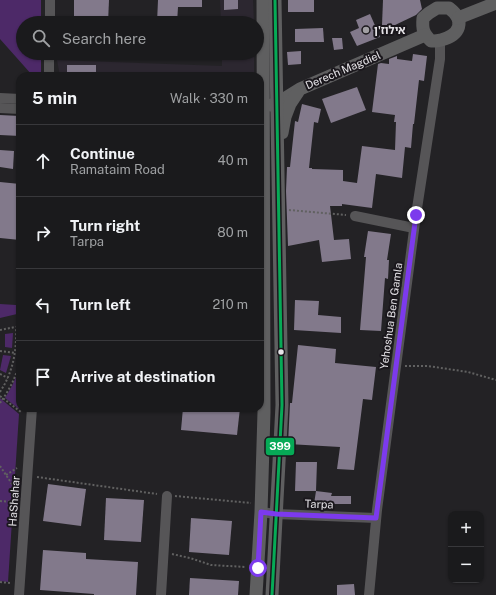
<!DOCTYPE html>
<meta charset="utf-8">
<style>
body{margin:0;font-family:"Public Sans","Noto Sans Hebrew",sans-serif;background:#232325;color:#f1f3f6}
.controls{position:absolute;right:12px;bottom:12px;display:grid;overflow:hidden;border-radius:8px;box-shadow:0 1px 3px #0004}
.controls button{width:36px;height:36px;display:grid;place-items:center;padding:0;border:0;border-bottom:1px solid #38383b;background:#1a1a1c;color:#f1f3f6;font:20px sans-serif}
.stop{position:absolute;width:12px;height:12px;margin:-9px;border:3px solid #7c3aed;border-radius:50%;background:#fff}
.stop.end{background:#7c3aed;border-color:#fff;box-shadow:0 1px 4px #0008}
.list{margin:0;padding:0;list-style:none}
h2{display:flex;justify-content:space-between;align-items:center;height:52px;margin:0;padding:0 16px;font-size:17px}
h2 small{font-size:13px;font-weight:400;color:#9fa1a3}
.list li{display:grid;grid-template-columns:26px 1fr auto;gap:12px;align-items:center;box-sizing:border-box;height:72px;padding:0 16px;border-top:1px solid #38383b}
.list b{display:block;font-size:15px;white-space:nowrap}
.list p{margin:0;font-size:13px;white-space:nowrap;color:#9fa1a3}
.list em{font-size:13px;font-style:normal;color:#9fa1a3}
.icon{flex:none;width:22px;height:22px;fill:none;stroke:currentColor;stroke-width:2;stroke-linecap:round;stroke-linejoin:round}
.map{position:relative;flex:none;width:496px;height:595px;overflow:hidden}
.search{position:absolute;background:#1a1a1c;box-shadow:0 1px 3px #0004;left:16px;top:16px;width:248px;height:44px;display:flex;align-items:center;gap:10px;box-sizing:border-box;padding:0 14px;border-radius:22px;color:#9fa1a3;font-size:15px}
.panel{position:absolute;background:#1a1a1c;box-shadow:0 1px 3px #0004;left:16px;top:72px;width:248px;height:340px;border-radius:12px}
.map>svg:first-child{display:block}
.built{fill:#2c2730}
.green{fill:#4d2968}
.building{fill:#82798b}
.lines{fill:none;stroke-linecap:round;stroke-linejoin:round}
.path{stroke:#616161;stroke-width:2;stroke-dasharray:2 2;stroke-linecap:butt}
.minor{stroke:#565557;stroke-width:10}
.major{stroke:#5f5f60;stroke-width:13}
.bus-1-casing{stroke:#1a171c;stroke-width:6}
.bus-1{stroke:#06aa56;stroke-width:3}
.route{stroke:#7c3aed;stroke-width:5}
.poi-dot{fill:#a19fa3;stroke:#1a171c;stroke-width:1.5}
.bus-dot{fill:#e5e3e7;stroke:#1a171c;stroke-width:1.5}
.labels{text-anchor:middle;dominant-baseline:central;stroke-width:4;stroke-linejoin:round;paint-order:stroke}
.poi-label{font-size:11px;font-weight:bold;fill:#e5e3e7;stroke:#1a171c;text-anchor:start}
.street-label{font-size:11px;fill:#e5e3e7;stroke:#1a171c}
.line-badge{stroke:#1a171c;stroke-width:1.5}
.badge-label{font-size:11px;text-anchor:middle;font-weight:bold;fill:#fff}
</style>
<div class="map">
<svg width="496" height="595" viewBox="0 0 496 595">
<rect width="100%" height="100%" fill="#232225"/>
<g class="built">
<path d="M220,0H253L254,23H221Z"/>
<path d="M222,53H254V76H60L57,60L222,66Z"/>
</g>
<g class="green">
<path d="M0,0H41V23H23V53H41V72L32,75L0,39Z"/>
<path d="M19,254H20V288H17Z"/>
<path d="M0,304L16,305L17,314L0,318Z"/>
<path d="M13,333L12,348L5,347V334Z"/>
<path d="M3,355L11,356L6,373L0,370Z"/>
<path d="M18,372L20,373L19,409L5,398L12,386Z"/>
<path d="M0,398L19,414L8,582L0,581Z"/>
</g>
<g class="building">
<path d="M74,0H109L108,23H74Z"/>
<path d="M158,0H202V7H178L177,23H157Z"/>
<path d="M224,0H238V9L224,10Z"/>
<rect x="288" y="0" width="26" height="12"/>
<path d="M383,0H420L422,9L416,15L393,26L382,25Z"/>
<path d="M370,14L380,37L357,46L350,32L359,28L356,20Z"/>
<path d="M323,28L324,42H295V29Z"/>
<path d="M332,38H342L343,49L334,50Z"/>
<path d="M301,51V64L288,65L287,52Z"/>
<path d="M413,54L427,56L424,81L419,80L414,124H413L411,148L405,147L402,178L376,174L372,208L342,204V206H330L334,240L349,239L351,259L322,262L319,240L288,246L286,191L287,167H290L295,121L298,122L302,104L321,109L318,123L314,122L309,168H312V169L343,170V181L357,183L362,146L395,150L396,122H394L395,115L372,112L378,64L381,63L389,64V59L397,56V59L412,61Z"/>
<rect x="67" y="65" width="29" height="11"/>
<path d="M357,87L366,110L331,123L322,99Z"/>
<path d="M0,115L20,116V136L0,135Z"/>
<path d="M0,150L14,151L13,169L0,167Z"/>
<path d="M0,182L20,184V240L0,238Z"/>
<path d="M368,231L391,234L387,260H389L388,279L385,278L381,331L360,330L366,257H364Z"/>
<path d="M295,300L319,301L318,315L341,317V333L294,330Z"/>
<path d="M298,345L336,349L335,363L376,367L372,400L363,399L354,470L337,469L340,447L288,444L290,403H292Z"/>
<path d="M183,408H240L237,435L181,430Z"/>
<path d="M296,462H317L316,491L332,493L331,496H351V504H330V506L314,504L316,491H295Z"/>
<path d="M48,484L86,489L81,526L43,521Z"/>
<path d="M106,498L144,500L141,542L104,540Z"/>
<path d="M191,518L232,521L229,555L189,552Z"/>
<path d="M43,550L86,553V559L138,562L136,595H94V594L40,590Z"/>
<path d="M190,578L239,581L238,595H189Z"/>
<path d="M354,584L355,595H337V585Z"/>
</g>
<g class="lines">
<g class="path">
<path d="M289,210L346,215"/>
<path d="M17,303L20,320"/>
<path d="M0,330L20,326"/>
<path d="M0,351L15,353"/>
<path d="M405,366H428L468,372L496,380"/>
<path d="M0,374L8,378"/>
<path d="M0,392C13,372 17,351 16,327"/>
<path d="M0,396L21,412"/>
<path d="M0,403C10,389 18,374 20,357"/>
<path d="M0,466L16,490"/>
<path d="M6,475L17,468"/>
<path d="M37,477L157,494"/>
<path d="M175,496L251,503"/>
<path d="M0,501L15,502"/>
<path d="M172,554L190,558L211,565L246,567"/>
<path d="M0,582L10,583"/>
</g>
<g class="minor">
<path d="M50,23V0"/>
<path d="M49,76V53"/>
<path d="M0,98L20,99"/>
<path d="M0,108L20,109"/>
<path d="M355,216L414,228"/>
<path d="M261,512L276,514L376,518"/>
<path d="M19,595L32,408"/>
<path d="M161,595L167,496"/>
<path d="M369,595L377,510L416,215L440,59V40"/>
</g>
<g class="major">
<path d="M437,8H449C466,21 460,35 441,40C438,41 434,41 431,41C423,33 422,29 423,18L429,13Z"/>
<path d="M458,18L496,3"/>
<path d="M271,105L276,104L300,89L425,35"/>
<path d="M282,133L285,117L290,104L298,92"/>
<path d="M256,595L261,512L264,412L263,0"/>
<path d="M272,595L282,405L275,0"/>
</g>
<g class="bus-1-casing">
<path id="bus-1" d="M272,595L282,405L275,0"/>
</g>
<use href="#bus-1" class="bus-1"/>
</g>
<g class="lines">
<path class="route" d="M258,568L261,512L276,514L376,518L416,215"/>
</g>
<circle class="poi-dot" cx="366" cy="30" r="4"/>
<circle class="bus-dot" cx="281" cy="352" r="3.5"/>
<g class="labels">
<g class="poi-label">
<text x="374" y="30">אילוז'ן</text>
</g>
<g class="street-label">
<text transform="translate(343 70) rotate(-23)">Derech Magdiel</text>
<text transform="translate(391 316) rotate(-82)">Yehoshua Ben Gamla</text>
<text transform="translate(14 501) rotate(-86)">HaShahar</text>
<text transform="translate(319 504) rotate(2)">Tarpa</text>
</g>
</g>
<rect class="line-badge" x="265" y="437" width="30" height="19" rx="4" fill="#06aa56"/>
<g class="badge-label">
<text x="280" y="450">399</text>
</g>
</svg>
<div class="controls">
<button>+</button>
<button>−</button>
</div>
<div class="stop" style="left:258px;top:568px"></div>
<div class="stop end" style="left:416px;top:215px"></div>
<div class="search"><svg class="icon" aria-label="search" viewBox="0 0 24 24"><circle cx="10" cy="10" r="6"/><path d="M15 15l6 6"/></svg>Search here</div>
<section class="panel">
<h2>5 min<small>Walk · 330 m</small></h2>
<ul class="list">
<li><svg class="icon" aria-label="ahead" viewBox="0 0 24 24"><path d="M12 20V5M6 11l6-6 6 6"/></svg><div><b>Continue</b><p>Ramataim Road</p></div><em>40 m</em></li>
<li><svg class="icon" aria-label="right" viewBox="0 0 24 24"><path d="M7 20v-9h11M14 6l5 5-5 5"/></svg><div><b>Turn right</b><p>Tarpa</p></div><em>80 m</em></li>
<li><svg class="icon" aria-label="left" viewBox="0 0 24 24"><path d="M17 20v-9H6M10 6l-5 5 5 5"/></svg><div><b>Turn left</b></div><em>210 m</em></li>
<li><svg class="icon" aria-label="arrive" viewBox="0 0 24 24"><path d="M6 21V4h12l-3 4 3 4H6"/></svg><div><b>Arrive at destination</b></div></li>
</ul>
</section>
</div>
